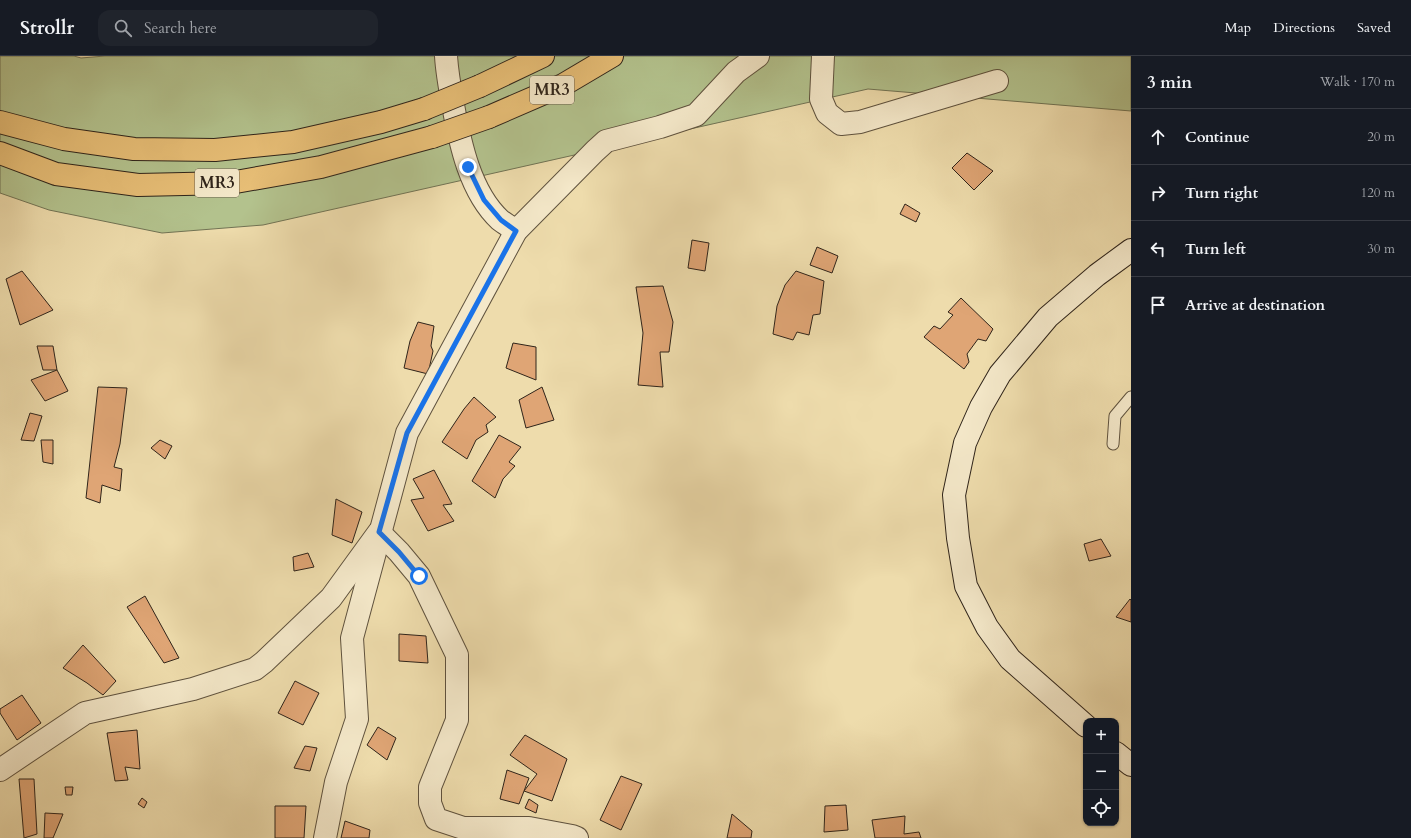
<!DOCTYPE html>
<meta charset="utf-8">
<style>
body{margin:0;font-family:Cardo,serif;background:#20242c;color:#f1f3f6}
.controls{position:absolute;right:12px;bottom:12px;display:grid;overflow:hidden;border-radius:8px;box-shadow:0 1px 3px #0004}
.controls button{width:36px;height:36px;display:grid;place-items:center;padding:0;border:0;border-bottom:1px solid #363941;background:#171b24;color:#f1f3f6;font:20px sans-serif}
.stop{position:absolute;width:12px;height:12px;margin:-9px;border:3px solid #1a73e8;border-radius:50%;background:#fff}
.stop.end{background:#1a73e8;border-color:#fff;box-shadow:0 1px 4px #0008}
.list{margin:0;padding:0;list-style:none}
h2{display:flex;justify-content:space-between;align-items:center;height:52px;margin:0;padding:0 16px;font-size:17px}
h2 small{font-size:13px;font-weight:400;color:#9ea1a6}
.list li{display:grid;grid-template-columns:26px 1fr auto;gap:12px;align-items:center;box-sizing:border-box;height:56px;padding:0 16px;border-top:1px solid #363941}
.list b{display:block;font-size:15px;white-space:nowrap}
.list em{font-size:13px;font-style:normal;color:#9ea1a6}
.icon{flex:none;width:22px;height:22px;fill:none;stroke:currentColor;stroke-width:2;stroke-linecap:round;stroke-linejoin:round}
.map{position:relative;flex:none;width:1131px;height:782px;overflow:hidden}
header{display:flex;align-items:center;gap:24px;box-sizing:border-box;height:56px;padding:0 20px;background:#171b24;border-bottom:1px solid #363941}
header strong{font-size:19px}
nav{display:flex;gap:22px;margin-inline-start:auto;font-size:14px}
.search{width:280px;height:36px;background:#20242c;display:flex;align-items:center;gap:10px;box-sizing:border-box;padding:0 14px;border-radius:12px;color:#9ea1a6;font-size:15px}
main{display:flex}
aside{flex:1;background:#171b24}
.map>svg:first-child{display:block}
.green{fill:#b3c28d;stroke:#717354}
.building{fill:#dfa575;stroke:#2f241a}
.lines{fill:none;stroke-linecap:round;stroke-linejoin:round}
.lane-casing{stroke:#5f523e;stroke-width:13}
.street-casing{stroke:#5f523e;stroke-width:24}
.secondary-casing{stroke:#2f241a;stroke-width:24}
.highway-casing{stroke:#2f241a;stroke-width:24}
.lane{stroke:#f4e8c9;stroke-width:11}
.street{stroke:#f4e8c9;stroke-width:22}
.secondary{stroke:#f4e8c9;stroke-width:22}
.highway{stroke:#e7be76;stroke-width:22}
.highway-bridge-casing{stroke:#2f241a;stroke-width:24;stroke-linecap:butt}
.highway-bridge{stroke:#e7be76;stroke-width:22}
.route{stroke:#1a73e8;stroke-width:5}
.labels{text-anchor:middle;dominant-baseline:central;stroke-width:3;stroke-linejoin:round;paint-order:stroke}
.shield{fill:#f4e8c9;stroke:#6a5f4e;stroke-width:1}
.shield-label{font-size:16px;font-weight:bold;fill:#2f241a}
</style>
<header>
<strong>Strollr</strong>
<div class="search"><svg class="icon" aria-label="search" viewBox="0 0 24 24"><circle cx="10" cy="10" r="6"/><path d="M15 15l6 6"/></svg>Search here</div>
<nav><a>Map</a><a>Directions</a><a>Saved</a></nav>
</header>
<main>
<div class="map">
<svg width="1131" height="782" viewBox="0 0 1131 782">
<rect width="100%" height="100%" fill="#eedcac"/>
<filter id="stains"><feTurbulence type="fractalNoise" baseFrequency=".005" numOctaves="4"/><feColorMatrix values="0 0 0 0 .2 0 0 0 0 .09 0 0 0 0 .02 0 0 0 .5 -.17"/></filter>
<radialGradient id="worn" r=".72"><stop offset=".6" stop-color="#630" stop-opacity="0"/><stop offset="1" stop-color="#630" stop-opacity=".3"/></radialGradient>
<path class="green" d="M0,0H74L81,2L105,0H1131V55L868,33L263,169L162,177L49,154L0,137Z"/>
<g class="building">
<path d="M967,97L993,115L974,134L952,112Z"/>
<path d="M905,148L920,157L916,166L900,158Z"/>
<path d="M692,184L709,187L705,215L688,212Z"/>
<path d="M817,191L838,200L832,217L810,209Z"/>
<path d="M22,215L53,254L20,269L6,223Z"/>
<path d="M796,215L824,225L820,258L813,259L809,279L797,276L793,284L773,278L777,250L785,229Z"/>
<path d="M663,230L673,266L669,296H660L663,331L638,329L643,277L636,231Z"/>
<path d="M961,242L993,273L986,285L978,283L967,298L969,306L964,313L924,281L934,270L940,273L953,259L948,256Z"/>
<path d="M418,266L434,270L431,290L433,295L428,318L404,312L410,285Z"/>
<path d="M513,287L536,291V324L506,312Z"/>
<path d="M37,290H53L57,314H43Z"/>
<path d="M57,314L68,335L45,345L31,324Z"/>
<path d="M98,331L127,332L120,388L114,411L122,413L120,435L102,429L100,447L86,442Z"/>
<path d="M542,331L554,364L526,372L519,344Z"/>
<path d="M474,341L496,361L486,369L488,376L476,384L467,403L442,386L464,353Z"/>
<path d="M30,357L42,360L34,385L21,384Z"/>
<path d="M499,379L521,391L509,406L515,410L503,423L495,442L472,425Z"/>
<path d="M41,384H53V408L43,406Z"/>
<path d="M160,384L172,390L165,403L151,392Z"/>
<path d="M434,414L452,448L443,449L454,465L428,475L411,444L424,442L413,423Z"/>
<path d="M336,443L362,456L352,487L332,479Z"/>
<path d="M1101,483L1111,500L1089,505L1084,488Z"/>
<path d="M308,497L314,511L294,515L293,501Z"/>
<path d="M145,540L179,602L164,607L127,551Z"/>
<path d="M1130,543L1131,544V566L1116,561Z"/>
<path d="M399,578L426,580L428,607L399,605Z"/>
<path d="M83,589L116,625L103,639L87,627L63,612Z"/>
<path d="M295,625L319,637L303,669L278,657Z"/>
<path d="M22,639L41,667L17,684L0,657V653Z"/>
<path d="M378,671L396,682L387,704L367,689Z"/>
<path d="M137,674L140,713L125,711L128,724L115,725L107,677Z"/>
<path d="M525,679L567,703L552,745L524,735L537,718L510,699Z"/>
<path d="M305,690L317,692L310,715L294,712Z"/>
<path d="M507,714L529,722L519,748L500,743Z"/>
<path d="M621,720L642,728L621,774L600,764Z"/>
<path d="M19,723H34L37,778L24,782Z"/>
<path d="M65,731H73L72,739H66Z"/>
<path d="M142,742L147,746L144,752L138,748Z"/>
<path d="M529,743L538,749L536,757L525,752Z"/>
<path d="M846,749L848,774L824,776L825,750Z"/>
<path d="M275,750H306L304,782H275Z"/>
<path d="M45,757L63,758L53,782H44Z"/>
<path d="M732,758L752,775L751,782H727Z"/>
<path d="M905,760L904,778L919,776L921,782H875L872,764Z"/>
<path d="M345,765L370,774L369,782H341Z"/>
</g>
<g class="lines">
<g class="lane-casing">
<path id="lane" d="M1113,388L1115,360L1131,341"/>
</g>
<g class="street-casing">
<g id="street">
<path d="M446,0C447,16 450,33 453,49C460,87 470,136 500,164C505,168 511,171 516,175"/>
<path d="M823,0L821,43L827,57L841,68L860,66L997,25"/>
<path d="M0,714L85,657L193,633L255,613L264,606L331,542L379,476L399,496L419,520L457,599V664L430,731V747L436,763L463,772H529L572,780L577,782"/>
<path d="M325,782L336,726L357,663L352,582L407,377L516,175L595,95L606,85L660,71L696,59L736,16L758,0"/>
</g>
</g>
<g class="secondary-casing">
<g id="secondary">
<path d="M1086,670L1010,603L987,571L966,530L958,482L954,439L965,387L981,351L1000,318L1048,261L1097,219L1131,194"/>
<path d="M1116,697L1131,709"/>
</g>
</g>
<g class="highway-casing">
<g id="highway">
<path d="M480,30L543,0"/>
<path d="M489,61L563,29L612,0"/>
<path d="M0,66L64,83L134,93L215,94L293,86L381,66L424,53"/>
<path d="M0,97L56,118L138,129L230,127L321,111L432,81"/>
</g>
</g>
<use href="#lane" class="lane"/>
<use href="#street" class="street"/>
<use href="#secondary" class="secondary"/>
<use href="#highway" class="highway"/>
<g class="highway-bridge-casing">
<g id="highway-bridge">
<path d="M424,53L480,30"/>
<path d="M432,81L489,61"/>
</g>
</g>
<use href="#highway-bridge" class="highway-bridge"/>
</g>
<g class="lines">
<path class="route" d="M419,520L399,496L379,476L407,377L516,175L501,164L484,144L468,111"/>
</g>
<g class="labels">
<g class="shield">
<rect x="530" y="20" width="44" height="28" rx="3"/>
<rect x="195" y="113" width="44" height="28" rx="3"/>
</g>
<g class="shield-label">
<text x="552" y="34">MR3</text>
<text x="217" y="127">MR3</text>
</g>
</g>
<rect width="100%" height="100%" filter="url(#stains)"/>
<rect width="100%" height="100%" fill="url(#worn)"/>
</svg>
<div class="controls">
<button>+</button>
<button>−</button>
<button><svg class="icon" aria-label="locate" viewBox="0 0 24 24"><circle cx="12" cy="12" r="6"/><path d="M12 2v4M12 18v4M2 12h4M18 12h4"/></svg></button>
</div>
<div class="stop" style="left:419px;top:520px"></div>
<div class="stop end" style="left:468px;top:111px"></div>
</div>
<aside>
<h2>3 min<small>Walk · 170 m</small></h2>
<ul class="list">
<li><svg class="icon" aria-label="ahead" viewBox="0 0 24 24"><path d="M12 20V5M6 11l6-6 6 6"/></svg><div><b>Continue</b></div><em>20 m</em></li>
<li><svg class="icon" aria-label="right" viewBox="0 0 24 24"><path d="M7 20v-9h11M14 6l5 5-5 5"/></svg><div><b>Turn right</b></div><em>120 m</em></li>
<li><svg class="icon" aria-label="left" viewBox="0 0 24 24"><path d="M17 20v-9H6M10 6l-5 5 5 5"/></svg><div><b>Turn left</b></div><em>30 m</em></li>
<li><svg class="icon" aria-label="arrive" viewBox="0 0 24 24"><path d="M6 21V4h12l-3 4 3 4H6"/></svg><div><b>Arrive at destination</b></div></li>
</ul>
</aside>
</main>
